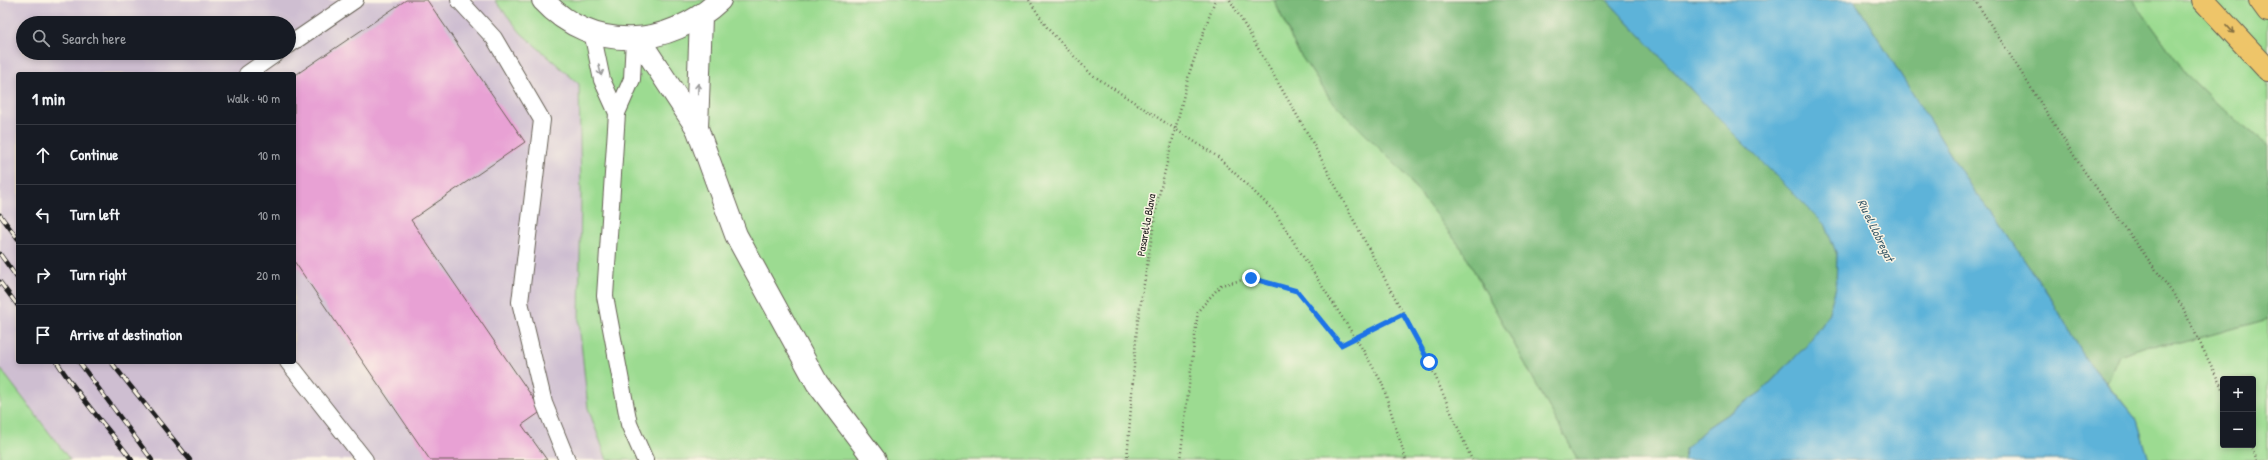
<!DOCTYPE html>
<meta charset="utf-8">
<style>
body{margin:0;font-family:"Patrick Hand",sans-serif;background:#20242c;color:#f1f3f6}
.controls{position:absolute;right:12px;bottom:12px;display:grid;overflow:hidden;border-radius:4px;box-shadow:0 2px 6px #0003}
.controls button{width:36px;height:36px;display:grid;place-items:center;padding:0;border:0;border-bottom:1px solid #363941;background:#171b24;color:#f1f3f6;font:20px sans-serif}
.stop{position:absolute;width:12px;height:12px;margin:-9px;border:3px solid #1a73e8;border-radius:50%;background:#fff}
.stop.end{background:#1a73e8;border-color:#fff;box-shadow:0 1px 4px #0008}
.list{margin:0;padding:0;list-style:none}
h2{display:flex;justify-content:space-between;align-items:center;height:52px;margin:0;padding:0 16px;font-size:17px}
h2 small{font-size:13px;font-weight:400;color:#9ea1a6}
.list li{display:grid;grid-template-columns:26px 1fr auto;gap:12px;align-items:center;box-sizing:border-box;height:60px;padding:0 16px;border-top:1px solid #363941}
.list b{display:block;font-size:15px;white-space:nowrap}
.list em{font-size:13px;font-style:normal;color:#9ea1a6}
.icon{flex:none;width:22px;height:22px;fill:none;stroke:currentColor;stroke-width:2;stroke-linecap:round;stroke-linejoin:round}
.map{position:relative;flex:none;width:2268px;height:460px;overflow:hidden}
.search{position:absolute;background:#171b24;box-shadow:0 2px 6px #0003;left:16px;top:16px;width:280px;height:44px;display:flex;align-items:center;gap:10px;box-sizing:border-box;padding:0 14px;border-radius:22px;color:#9ea1a6;font-size:15px}
.panel{position:absolute;background:#171b24;box-shadow:0 2px 6px #0003;left:16px;top:72px;width:280px;height:292px;border-radius:4px}
.map>svg:first-child{display:block}
.industrial{fill:#cebed1;fill-rule:evenodd}
.green{fill:#9cdb91;stroke:#5c7c56;fill-rule:evenodd}
.forest{fill:#7dbb7b;stroke:#4c6c4c}
.water{fill:#5db3d9;stroke:#3c687a}
.building{fill:#e8a1d4}
.lines{fill:none;stroke-linecap:round;stroke-linejoin:round}
.service-casing{stroke:#666055;stroke-width:18}
.tertiary-casing{stroke:#666055;stroke-width:24}
.motorway-casing{stroke:#666055;stroke-width:24}
.path{stroke:#666055;stroke-width:2.5;stroke-dasharray:1 3;stroke-linecap:butt}
.service{stroke:#fff;stroke-width:16}
.tertiary{stroke:#fff;stroke-width:22}
.motorway{stroke:#eec569;stroke-width:22}
.rail-casing{stroke:#1c1c1c;stroke-width:4.5}
.rail{stroke:#fcf5e5;stroke-width:3;stroke-dasharray:9;stroke-linecap:butt}
.path-bridge{stroke:#666055;stroke-width:2.5;stroke-dasharray:1 3;stroke-linecap:butt}
.oneway{stroke:#857042}
.oneway2{stroke:#999}
.route{stroke:#1a73e8;stroke-width:5}
.labels{text-anchor:middle;dominant-baseline:central;stroke-width:3;stroke-linejoin:round;paint-order:stroke}
.street-label{font-size:11px;fill:#1c1c1c;stroke:#fcf5e5}
.water-label{font-size:12px;font-style:italic;fill:#365868;stroke:#fcf5e5}
</style>
<div class="map">
<svg width="2268" height="460" viewBox="0 0 2268 460">
<rect width="100%" height="100%" fill="#fcf5e5"/>
<filter id="ink" filterUnits="userSpaceOnUse"><feTurbulence type="fractalNoise" baseFrequency=".025" numOctaves="2"/><feDisplacementMap in="SourceGraphic" scale="8" xChannelSelector="R" yChannelSelector="G"/><feConvolveMatrix kernelMatrix="1 2 1 2 8 2 1 2 1" color-interpolation-filters="sRGB"/></filter>
<filter id="wash" filterUnits="userSpaceOnUse"><feTurbulence type="fractalNoise" baseFrequency=".012" numOctaves="4" result="noise"/><feDisplacementMap in="SourceGraphic" scale="16" xChannelSelector="R" yChannelSelector="G"/><feGaussianBlur stdDeviation="0.9" result="paint"/><feColorMatrix in="noise" values="0 0 0 0 0 0 0 0 0 0 0 0 0 0 0 0 0 1.4 0 .05"/><feComposite in="paint" operator="in"/></filter>
<g filter="url(#wash)">
<rect width="100%" height="100%" fill="#f0dfbe"/>
<path class="industrial" d="M0,0H495L521,33L579,83L581,194L579,323L588,408L607,460H70L0,368ZM23,23H289V53H23ZM18,74H294V362H18Z"/>
<g class="green">
<path d="M495,0H1274L1297,50L1331,100L1403,172L1462,249L1578,460H607L588,408L579,323L581,194L579,84L521,33Z"/>
<path d="M2133,0H2268V146L2214,101L2188,76Z"/>
<path d="M2268,319V460H2149L2137,420L2107,383L2119,355L2149,345L2181,343ZM2223,379H2253V445H2223Z"/>
<path d="M0,368L70,460H0Z"/>
</g>
<g class="forest">
<path d="M1274,0H1607L1713,113L1826,226L1837,255L1836,287L1828,315L1807,345L1761,392L1708,427L1685,449L1684,460H1578L1462,249L1403,172L1331,100L1297,50Z"/>
<path d="M1854,0H2133L2188,76L2214,101L2268,146V319L2181,343L2149,345L2119,355L2107,383L2085,358L2052,300L1995,216L1971,187Z"/>
</g>
<path class="water" d="M1607,0H1854L1971,187L1995,216L2052,300L2085,358L2137,420L2149,460H1684L1685,449L1708,427L1761,392L1807,345L1828,315L1836,287L1837,255L1826,226L1713,113Z"/>
<g id="blocks">
<path class="building" d="M406,0H427L525,142L411,220L542,411L522,425L547,460H430L294,261V76Z"/>
</g>
</g>
<g filter="url(#ink)">
<use href="#blocks" fill-opacity="0" stroke="#666055" stroke-width="1"/>
<g class="lines">
<g class="service-casing">
<g id="service">
<path d="M459,0L494,38L542,120L520,302L544,403L567,460"/>
<path d="M592,32L602,80L617,113"/>
<path d="M634,39L632,79L617,113L605,296L629,424L645,460"/>
<path d="M289,45L355,0"/>
<path d="M247,74L277,53"/>
<path d="M288,362L365,460"/>
</g>
</g>
<g class="tertiary-casing">
<g id="tertiary">
<path d="M543,0C593,54 669,48 720,0"/>
<path d="M638,38L697,128L736,235L817,383L875,460"/>
<path d="M697,128L701,17"/>
</g>
</g>
<g class="motorway-casing">
<g id="motorway">
<path d="M2203,0L2268,70"/>
<path d="M2260,0L2268,11"/>
</g>
</g>
<g class="path">
<path d="M1029,0L1048,29L1091,74L1218,157L1274,211L1363,350L1382,383L1406,460"/>
<path d="M1230,0L1309,136L1429,362L1472,460"/>
<path d="M1975,0L2082,168L2182,306L2223,390"/>
<path d="M2250,445L2257,460"/>
<path d="M1180,460L1198,311L1221,285L1251,278L1297,291L1341,345L1403,314"/>
</g>
<use href="#service" class="service"/>
<use href="#tertiary" class="tertiary"/>
<use href="#motorway" class="motorway"/>
<g class="rail-casing">
<g id="rail">
<path d="M0,215L18,239"/>
<path d="M0,254L18,279"/>
<path d="M0,282L18,306"/>
<path d="M57,362C79,397 107,427 132,460"/>
<path d="M79,362L152,460"/>
<path d="M111,362L190,460"/>
</g>
</g>
<use href="#rail" class="rail"/>
<path class="path-bridge" d="M1127,460L1137,326L1158,199L1189,74L1215,0"/>
</g>
<defs><path id="oneway-shaft" d="M-6 0H5M1.5-3L5.5 0L1.5 3" fill="none" stroke-width="1.6" stroke-linecap="round" stroke-linejoin="round"/></defs>
<use class="oneway" href="#oneway-shaft" transform="translate(2230 29) rotate(47)"/>
<g class="oneway2">
<use href="#oneway-shaft" transform="translate(600 70) rotate(77)"/>
<use href="#oneway-shaft" transform="translate(698 89) rotate(-88)"/>
</g>
</g>
<g class="lines" filter="url(#ink)">
<path class="route" d="M1251,278L1297,291L1341,345L1403,314L1429,362"/>
</g>
<g class="labels">
<g class="street-label">
<text transform="translate(1146 225) rotate(-80)">Pasarel·la Blava</text>
</g>
<g class="water-label">
<text transform="translate(1876 230) rotate(64)">Riu el Llobregat</text>
</g>
</g>
</svg>
<div class="controls">
<button>+</button>
<button>−</button>
</div>
<div class="stop" style="left:1429px;top:362px"></div>
<div class="stop end" style="left:1251px;top:278px"></div>
<div class="search"><svg class="icon" aria-label="search" viewBox="0 0 24 24"><circle cx="10" cy="10" r="6"/><path d="M15 15l6 6"/></svg>Search here</div>
<section class="panel">
<h2>1 min<small>Walk · 40 m</small></h2>
<ul class="list">
<li><svg class="icon" aria-label="ahead" viewBox="0 0 24 24"><path d="M12 20V5M6 11l6-6 6 6"/></svg><div><b>Continue</b></div><em>10 m</em></li>
<li><svg class="icon" aria-label="left" viewBox="0 0 24 24"><path d="M17 20v-9H6M10 6l-5 5 5 5"/></svg><div><b>Turn left</b></div><em>10 m</em></li>
<li><svg class="icon" aria-label="right" viewBox="0 0 24 24"><path d="M7 20v-9h11M14 6l5 5-5 5"/></svg><div><b>Turn right</b></div><em>20 m</em></li>
<li><svg class="icon" aria-label="arrive" viewBox="0 0 24 24"><path d="M6 21V4h12l-3 4 3 4H6"/></svg><div><b>Arrive at destination</b></div></li>
</ul>
</section>
</div>
